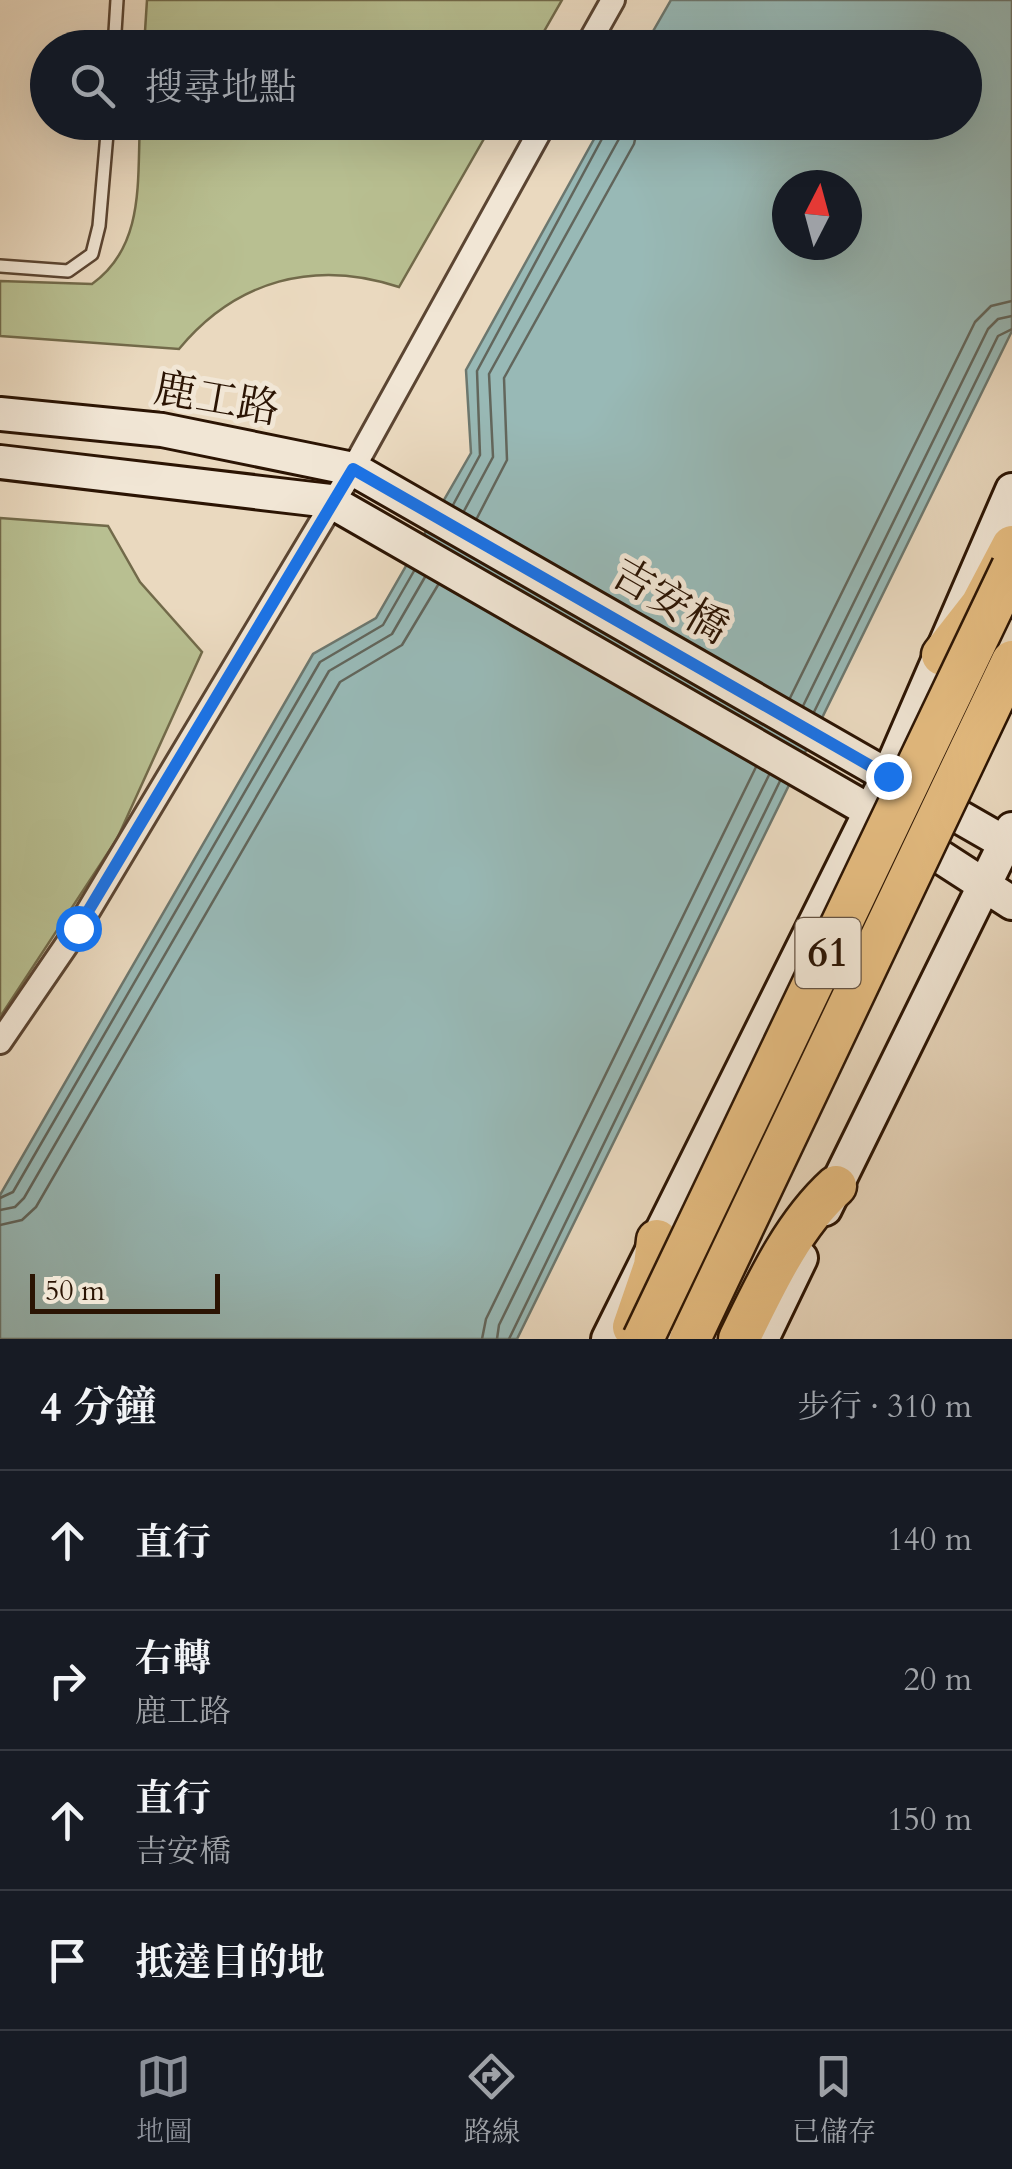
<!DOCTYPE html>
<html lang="zh-TW">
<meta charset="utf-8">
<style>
body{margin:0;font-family:Cardo,"Noto Serif TC",serif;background:#242831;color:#f1f3f6}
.compass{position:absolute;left:772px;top:170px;width:90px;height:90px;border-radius:50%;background:#171b24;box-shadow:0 10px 40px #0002;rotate:6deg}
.scale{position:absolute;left:30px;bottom:25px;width:190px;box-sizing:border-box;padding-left:10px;border:5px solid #2b1403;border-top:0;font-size:28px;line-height:35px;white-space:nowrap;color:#2b1403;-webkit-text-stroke:8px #f1e6d5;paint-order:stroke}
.stop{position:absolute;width:30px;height:30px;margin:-22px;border:8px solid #1a73e8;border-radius:50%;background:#fff}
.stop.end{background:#1a73e8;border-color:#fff;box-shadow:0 2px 10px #0008}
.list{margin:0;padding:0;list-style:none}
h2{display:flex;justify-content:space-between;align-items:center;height:130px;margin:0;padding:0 40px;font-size:42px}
h2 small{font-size:32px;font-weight:400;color:#9ea1a6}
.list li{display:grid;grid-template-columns:65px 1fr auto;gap:30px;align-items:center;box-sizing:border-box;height:140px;padding:0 40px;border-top:2px solid #363941}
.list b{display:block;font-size:38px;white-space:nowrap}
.list p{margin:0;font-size:32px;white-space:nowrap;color:#9ea1a6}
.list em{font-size:32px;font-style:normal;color:#9ea1a6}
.icon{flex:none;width:55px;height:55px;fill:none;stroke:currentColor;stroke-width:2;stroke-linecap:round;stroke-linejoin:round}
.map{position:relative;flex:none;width:1012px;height:1339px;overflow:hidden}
.search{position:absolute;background:#171b24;box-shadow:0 10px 40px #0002;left:30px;right:30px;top:30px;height:110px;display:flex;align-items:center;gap:25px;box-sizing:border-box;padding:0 35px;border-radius:55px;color:#9ea1a6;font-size:38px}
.sheet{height:690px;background:#171b24}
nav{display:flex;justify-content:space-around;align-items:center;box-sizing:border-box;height:140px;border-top:2px solid #363941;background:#171b24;font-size:28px;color:#9ea1a6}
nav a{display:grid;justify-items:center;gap:5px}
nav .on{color:#8c9099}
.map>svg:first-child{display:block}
.green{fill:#b8bf91;stroke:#726a4a;stroke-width:2.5}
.water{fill:#98b9b6;stroke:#6c776e;stroke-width:2.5;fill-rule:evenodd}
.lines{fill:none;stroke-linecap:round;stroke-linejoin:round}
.shore{stroke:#62665c;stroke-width:2.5}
.lane-casing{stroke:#5b4532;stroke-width:16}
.street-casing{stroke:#5b4532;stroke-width:28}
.secondary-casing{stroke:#2b1403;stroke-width:38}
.highway-casing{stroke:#2b1403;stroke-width:45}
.lane{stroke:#f1e6d5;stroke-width:11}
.street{stroke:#f1e6d5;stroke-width:22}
.secondary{stroke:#f1e6d5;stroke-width:32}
.highway{stroke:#e5bc80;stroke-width:40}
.highway-bridge-casing{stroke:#2b1403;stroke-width:45;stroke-linecap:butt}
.highway-bridge{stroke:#e5bc80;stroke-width:40}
.route{stroke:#1a73e8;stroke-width:12}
.labels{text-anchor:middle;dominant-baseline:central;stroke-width:10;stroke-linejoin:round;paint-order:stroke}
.shield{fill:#f1e6d5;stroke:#665342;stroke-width:2.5}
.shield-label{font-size:40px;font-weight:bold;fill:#2b1403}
.street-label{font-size:42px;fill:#2b1403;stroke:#f1e6d5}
</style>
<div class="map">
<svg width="1012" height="1339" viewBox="0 0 1012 1339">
<rect width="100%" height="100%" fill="#ead9bf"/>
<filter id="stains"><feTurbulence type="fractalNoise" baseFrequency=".002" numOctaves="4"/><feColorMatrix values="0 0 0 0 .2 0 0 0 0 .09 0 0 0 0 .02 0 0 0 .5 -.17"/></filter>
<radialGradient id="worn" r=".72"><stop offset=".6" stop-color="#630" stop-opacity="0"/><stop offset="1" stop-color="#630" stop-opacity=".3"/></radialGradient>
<g class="green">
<path d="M147,0H562L535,47H144Z"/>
<path d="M140,123V122L493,123L399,287C315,259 236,280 179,349L0,336V281L92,284C145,246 137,181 140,123Z"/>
<path d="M0,518L108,526L140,582L202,652L117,839L0,1017Z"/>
</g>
<path class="water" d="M671,0H1012V331L517,1339H0V1195L313,654L376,618L471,453L466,370L603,123L964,122V48L644,47ZM787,185H847V245H787Z"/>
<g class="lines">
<g class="shore">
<path d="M453,505L480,455L477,371L611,122"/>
<path d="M464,511L493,457L489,374L620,137L624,122"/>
<path d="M477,518L507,460L504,378L634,144L639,122"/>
<path d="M790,698L975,322L991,306L1012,301"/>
<path d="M803,706L988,329L998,319L1012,316"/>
<path d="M814,712L998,336L1012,329"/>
<path d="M0,1198L13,1192L320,662L383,625L414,571"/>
<path d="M0,1210L15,1207L24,1198L329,671L392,634L425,577"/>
<path d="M0,1225L22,1220L36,1207L340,682L402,645L438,585"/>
<path d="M482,1339L486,1319L756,767"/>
<path d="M497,1339L499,1325L769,775"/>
<path d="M509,1339L780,781"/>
</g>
<g class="lane-casing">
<g id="lane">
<path d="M114,48L117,0"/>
<path d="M0,266L68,271L92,254L99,226L108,122"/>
</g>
</g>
<g class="street-casing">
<g id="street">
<path d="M586,48L613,0"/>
<path d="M0,1042L78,928L353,469L545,122"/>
</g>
</g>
<g class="secondary-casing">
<g id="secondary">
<path d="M0,414L162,430L353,469L1012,847"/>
<path d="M0,462L330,501L868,810L1012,903"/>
<path d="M825,1209L1012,829"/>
<path d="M608,1339L888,776L1012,490"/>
<path d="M762,1339L801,1258"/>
</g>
</g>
<g class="highway-casing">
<g id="highway">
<path d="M942,655L981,605L1012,546"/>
<path d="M633,1327L654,1266L657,1240"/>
<path d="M739,1339C765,1286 792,1226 836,1186"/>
</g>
</g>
<use href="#lane" class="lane"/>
<use href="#street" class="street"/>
<use href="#secondary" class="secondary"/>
<use href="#highway" class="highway"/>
<g class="highway-bridge-casing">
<g id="highway-bridge">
<path d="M643,1339L1012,567"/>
<path d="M690,1339L1012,661"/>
</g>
</g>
<use href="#highway-bridge" class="highway-bridge"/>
</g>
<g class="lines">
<path class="route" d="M78,928L353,469L888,776"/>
</g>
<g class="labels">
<rect class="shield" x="795.5" y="918" width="65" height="70" rx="8"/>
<g class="shield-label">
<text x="828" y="953">61</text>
</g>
<g class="street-label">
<text transform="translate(217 399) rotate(10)">鹿工路</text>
<text transform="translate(670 601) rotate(30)">吉安橋</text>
</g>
</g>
<rect width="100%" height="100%" filter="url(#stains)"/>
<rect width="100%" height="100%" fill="url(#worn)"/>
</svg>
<svg class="compass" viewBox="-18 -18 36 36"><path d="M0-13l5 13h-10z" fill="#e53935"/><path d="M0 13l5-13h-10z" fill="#9ea1a6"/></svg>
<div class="scale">50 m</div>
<div class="stop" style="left:78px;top:928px"></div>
<div class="stop end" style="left:888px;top:776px"></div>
<div class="search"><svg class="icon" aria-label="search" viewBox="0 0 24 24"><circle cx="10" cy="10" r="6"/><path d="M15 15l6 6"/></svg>搜尋地點</div>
</div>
<section class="sheet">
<h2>4 分鐘<small>步行 · 310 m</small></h2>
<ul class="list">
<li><svg class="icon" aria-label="ahead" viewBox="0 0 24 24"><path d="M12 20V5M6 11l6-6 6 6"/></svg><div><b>直行</b></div><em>140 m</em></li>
<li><svg class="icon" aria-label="right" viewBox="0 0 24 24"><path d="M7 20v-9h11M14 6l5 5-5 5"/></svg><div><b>右轉</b><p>鹿工路</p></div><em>20 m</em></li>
<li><svg class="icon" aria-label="ahead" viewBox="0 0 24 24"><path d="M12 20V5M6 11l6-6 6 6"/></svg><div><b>直行</b><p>吉安橋</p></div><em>150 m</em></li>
<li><svg class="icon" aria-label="arrive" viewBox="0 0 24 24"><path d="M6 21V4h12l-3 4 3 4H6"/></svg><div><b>抵達目的地</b></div></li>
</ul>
</section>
<nav>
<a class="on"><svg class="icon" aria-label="map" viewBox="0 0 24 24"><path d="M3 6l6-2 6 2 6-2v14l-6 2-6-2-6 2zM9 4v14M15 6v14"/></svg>地圖</a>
<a><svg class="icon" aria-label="directions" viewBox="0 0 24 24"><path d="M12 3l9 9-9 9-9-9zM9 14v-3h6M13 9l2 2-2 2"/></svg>路線</a>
<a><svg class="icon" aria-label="saved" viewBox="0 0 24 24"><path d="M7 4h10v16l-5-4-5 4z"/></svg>已儲存</a>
</nav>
